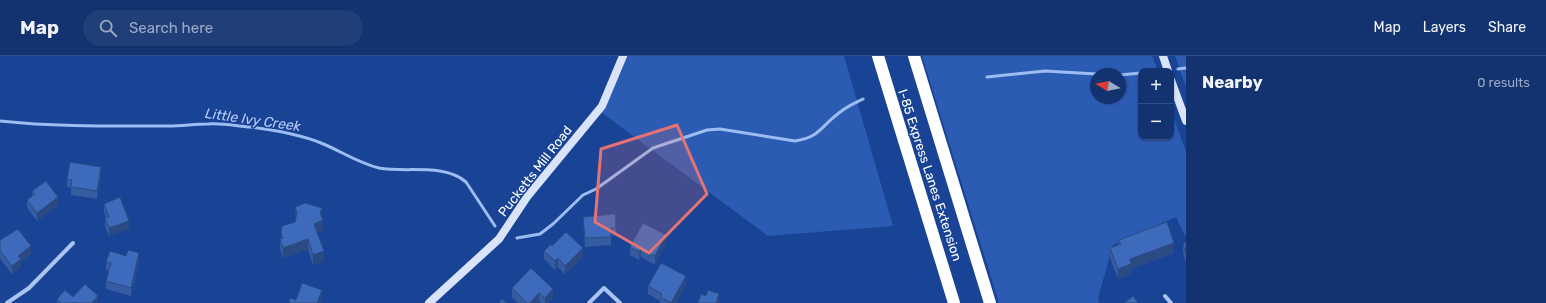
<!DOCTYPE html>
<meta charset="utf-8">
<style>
body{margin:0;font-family:Rubik,sans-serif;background:#203e78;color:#f1f3f6}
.controls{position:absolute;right:12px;top:12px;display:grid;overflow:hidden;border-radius:8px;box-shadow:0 1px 3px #0004}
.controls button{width:36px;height:36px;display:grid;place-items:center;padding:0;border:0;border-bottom:1px solid #324d83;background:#133270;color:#f1f3f6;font:20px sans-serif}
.compass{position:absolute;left:1090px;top:12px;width:36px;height:36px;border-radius:50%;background:#133270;box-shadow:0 1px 3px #0004;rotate:280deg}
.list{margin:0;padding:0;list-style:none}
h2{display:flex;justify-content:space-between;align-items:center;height:52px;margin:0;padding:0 16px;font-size:17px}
h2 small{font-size:13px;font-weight:400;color:#9daac3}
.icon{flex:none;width:22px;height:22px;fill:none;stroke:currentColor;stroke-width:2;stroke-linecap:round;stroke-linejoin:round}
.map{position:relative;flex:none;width:1186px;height:247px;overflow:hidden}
header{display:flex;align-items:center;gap:24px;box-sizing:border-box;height:56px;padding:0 20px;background:#133270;border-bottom:1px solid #324d83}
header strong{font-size:19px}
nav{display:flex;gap:22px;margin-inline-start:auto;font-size:14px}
.search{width:280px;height:36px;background:#203e78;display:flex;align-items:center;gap:10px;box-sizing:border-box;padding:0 14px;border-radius:22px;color:#9daac3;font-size:15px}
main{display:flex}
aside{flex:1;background:#133270}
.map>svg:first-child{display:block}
.green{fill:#2c5bb3;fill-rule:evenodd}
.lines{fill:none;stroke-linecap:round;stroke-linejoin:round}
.stream{stroke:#9dbdf2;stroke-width:3}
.street{stroke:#abc3f0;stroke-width:4}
.secondary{stroke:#d9e4fb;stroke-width:8}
.highway{stroke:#fff;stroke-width:12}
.wall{fill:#355ba1}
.shaded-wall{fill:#2b4a83}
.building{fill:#3e6abb;stroke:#2b4a83}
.marked{fill:#e47373;fill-opacity:0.2;stroke:#e47373;stroke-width:3;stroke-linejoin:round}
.labels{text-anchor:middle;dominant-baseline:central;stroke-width:3;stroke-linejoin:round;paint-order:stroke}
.street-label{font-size:13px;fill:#fff;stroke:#194395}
.water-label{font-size:14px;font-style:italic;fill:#b7cef7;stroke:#194395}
</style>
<header>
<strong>Map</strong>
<div class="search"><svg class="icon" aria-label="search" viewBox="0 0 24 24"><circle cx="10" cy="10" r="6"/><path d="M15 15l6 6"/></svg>Search here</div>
<nav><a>Map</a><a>Layers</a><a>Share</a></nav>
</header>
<main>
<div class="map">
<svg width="1186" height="247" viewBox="0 0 1186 247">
<rect width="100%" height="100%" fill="#194395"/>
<g class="green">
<path d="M623,0H844L893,170L768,180L601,56Z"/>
<path d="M922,0H1152L1158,15H1141V81H1171V53L1186,96V179L1185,180L1176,161L1113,189L1098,242L1099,247H999ZM1096,18H1120V42H1096Z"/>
<path d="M1175,0H1186V31Z"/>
</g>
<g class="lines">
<g class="stream">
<path d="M1178,13L1186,12"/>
<path d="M1155,15H1156"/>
<path d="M1120,19L1141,17"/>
<path d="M987,21L1045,15L1096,18"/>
<path d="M0,65C56,71 112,70 169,70C182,70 195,68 208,68C222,67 237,70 250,71C274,74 299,78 321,87C341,95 358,107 379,112C405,117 444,107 466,126L495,170"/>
<path d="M517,182L540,178L553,168L583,139L596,133L653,92L707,74L720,73L795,85C820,81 820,71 839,57C846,51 855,47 863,43"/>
</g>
<g class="street">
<path d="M1165,240L1171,247"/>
<path d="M7,247L29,232L73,187"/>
<path d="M589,247L604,232L620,247"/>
</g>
<g class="secondary">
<path d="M1163,0L1168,15"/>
<path d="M1171,24L1186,65"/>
<path d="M429,247L499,183L527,141L602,50L623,0"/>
</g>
<g class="highway">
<path d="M878,0L954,247"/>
<path d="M914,0L990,247"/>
</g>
</g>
<g class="wall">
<path d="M101,119L97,143L71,139V132L67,131V123Z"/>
<path d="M32,135L58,149L37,165L27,152V144L32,140Z"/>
<path d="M104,148L129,173L109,180L105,171V162H106L104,156Z"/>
<path d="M295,151L322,161L323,174L317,176L324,205L313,209L308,193L283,202L280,193V183H281V176L295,166L296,162Z"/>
<path d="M583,161L616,171V179L611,180V189L585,191Z"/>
<path d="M0,184L31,198L21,206V211L12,218L0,203Z"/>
<path d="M1119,184L1174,197L1131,213V218L1118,223L1110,202V192L1119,188Z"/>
<path d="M1186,186V207L1183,197V188Z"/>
<path d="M666,187L655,209L641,201L639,204L630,199V191Z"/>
<path d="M552,190L583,201L565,218L558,211L555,214L544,203V195Z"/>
<path d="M106,206H139L131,240L106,233V225L109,215L106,214Z"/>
<path d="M531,212L553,242L548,247H541L539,245L538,247H518L512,241V232Z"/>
<path d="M686,229L676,247H660V245L648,238V230Z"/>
<path d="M73,241L98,247H57V243Z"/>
</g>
<g class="shaded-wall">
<path d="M101,111V119L97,143V135Z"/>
<path d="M58,141V149L37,165V157Z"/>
<path d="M322,152L323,174L314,178V168L320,157Z"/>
<path d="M129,165V173L109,180V172Z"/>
<path d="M666,179V187L655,209V200Z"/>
<path d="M308,183V193L283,202V192Z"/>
<path d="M1174,187V197L1131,213V218L1118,223V213L1130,203Z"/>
<path d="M31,190V198L21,206V211L12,218V210L18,200Z"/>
<path d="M583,192V201L565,218V210Z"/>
<path d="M641,193V201L639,204V196Z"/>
<path d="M324,195V205L313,209V199Z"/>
<path d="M139,197V206L131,240V232Z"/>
<path d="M558,202V211L555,214V205Z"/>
<path d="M686,220V229L676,247H671Z"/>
<path d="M553,233V242L548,247H545V242Z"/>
<path d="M322,234V243L321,247H317Z"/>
<path d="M539,237V245L538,247H530Z"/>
<path d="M719,238V247H716Z"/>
<path d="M98,240V247H92Z"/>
</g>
<g class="building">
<path d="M70,106L101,111L97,135L71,131L72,124L67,123Z"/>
<path d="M46,125L58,141L37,157L27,144L35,138L32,135Z"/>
<path d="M120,141L129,165L109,172L105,162L109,161L104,148Z"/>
<path d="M305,147L322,152L320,157L323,164L314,168L324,195L313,199L308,183L283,192L280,183L283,182L281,176L282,170L295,166L297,156L295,151Z"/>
<path d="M615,158L616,171L611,172V181L585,182L583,161Z"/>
<path d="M1167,166L1174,187L1130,203L1131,208L1118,213L1110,192L1121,188L1119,184Z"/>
<path d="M643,167L666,179L655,200L641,193L639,196L630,191Z"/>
<path d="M18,173L31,190L18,200L21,203L12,210L0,195V184Z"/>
<path d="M566,176L583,192L565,210L558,202L555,205L544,195L551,188L552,190Z"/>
<path d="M1186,186V197L1183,188Z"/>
<path d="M128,194L139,197L131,232L106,225L111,207L106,206L110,195L126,200Z"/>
<path d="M661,207L686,220L671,247L660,241L662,238L648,230Z"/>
<path d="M531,212L553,233L545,242L539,237L530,247H527L512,232Z"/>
<path d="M302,227L322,234L317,247H289L290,242L296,244Z"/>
<path d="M85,228L98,240L92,247H61L57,243L65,234L73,241Z"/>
<path d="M708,234L719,238L716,247H698L701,238L706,240Z"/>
<path d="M1133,240L1138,247H1124Z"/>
<path d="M502,243L507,247H499Z"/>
</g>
<path class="marked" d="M677,69L707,138L649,197L595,166L601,93Z"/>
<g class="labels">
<g class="street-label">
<text transform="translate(535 115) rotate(-52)">Pucketts Mill Road</text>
<text transform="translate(930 119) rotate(72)">I-85 Express Lanes Extension</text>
</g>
<g class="water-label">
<text transform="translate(253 64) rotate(8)">Little Ivy Creek</text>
</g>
</g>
</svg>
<div class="controls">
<button>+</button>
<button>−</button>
</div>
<svg class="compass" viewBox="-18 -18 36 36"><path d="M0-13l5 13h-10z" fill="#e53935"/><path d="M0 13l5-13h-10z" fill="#9daac3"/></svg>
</div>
<aside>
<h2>Nearby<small>0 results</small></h2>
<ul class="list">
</ul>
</aside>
</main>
